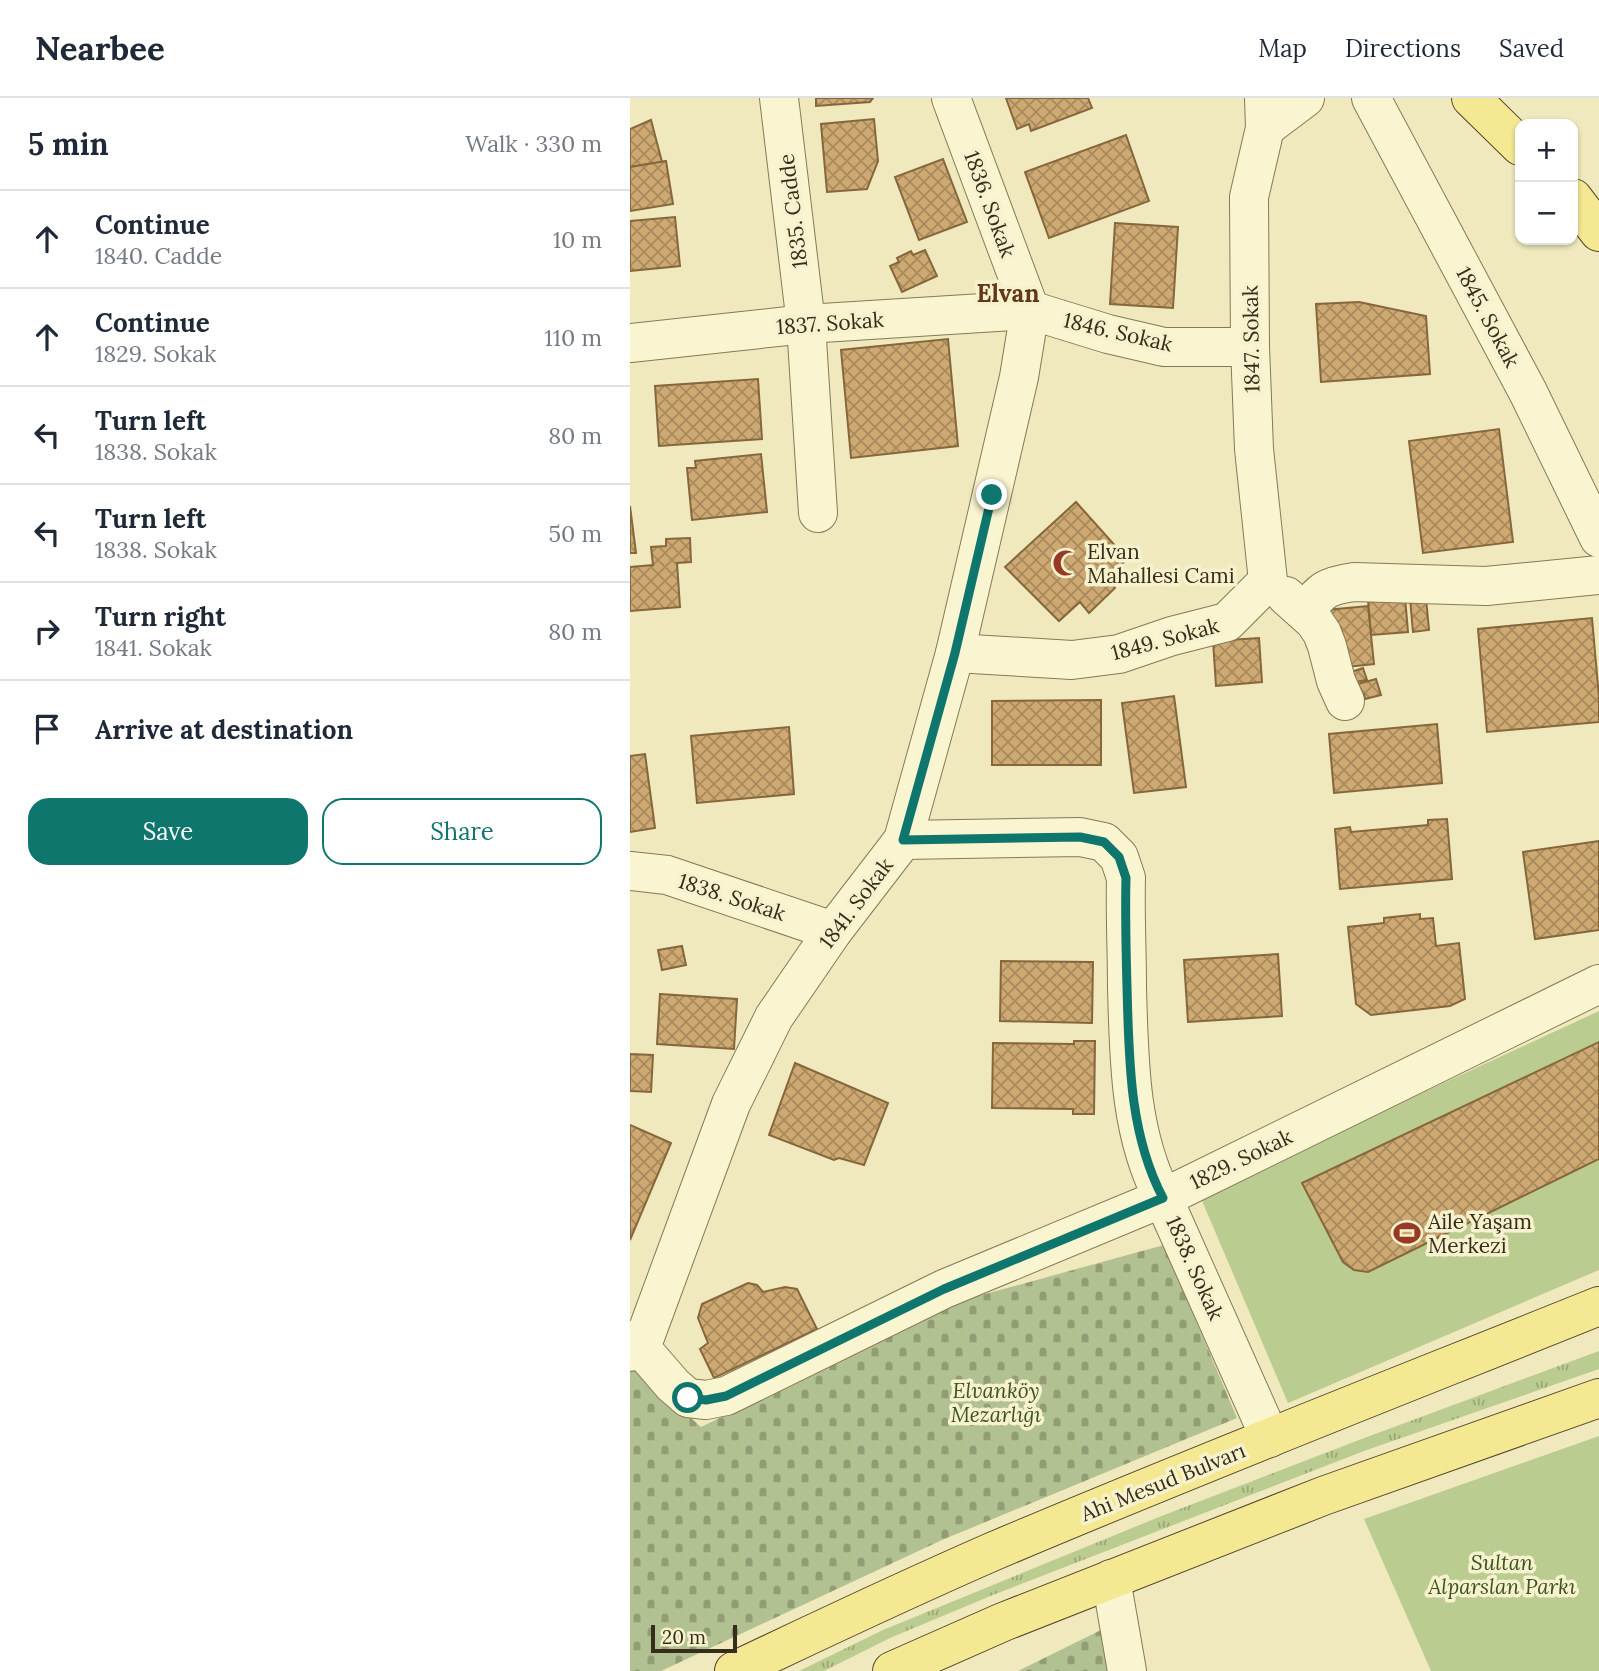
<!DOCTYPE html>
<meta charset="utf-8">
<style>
body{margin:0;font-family:Lora,serif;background:#f2f2f3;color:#1f2937}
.controls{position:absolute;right:21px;top:21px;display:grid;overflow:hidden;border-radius:14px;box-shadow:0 2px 5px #0004}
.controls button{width:63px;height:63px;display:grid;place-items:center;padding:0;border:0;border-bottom:2px solid #e0e1e3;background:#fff;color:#1f2937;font:35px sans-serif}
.scale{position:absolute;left:21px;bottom:18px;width:86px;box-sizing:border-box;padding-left:7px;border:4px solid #362d1b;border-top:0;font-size:19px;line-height:24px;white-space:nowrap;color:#362d1b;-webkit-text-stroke:5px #f6f2cd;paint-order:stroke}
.stop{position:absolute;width:21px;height:21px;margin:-16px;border:5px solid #0f766e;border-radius:50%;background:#fff}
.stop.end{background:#0f766e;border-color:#fff;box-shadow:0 2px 7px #0008}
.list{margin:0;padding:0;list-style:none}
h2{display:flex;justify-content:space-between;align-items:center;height:91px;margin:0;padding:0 28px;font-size:30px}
h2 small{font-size:23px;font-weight:400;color:#747a83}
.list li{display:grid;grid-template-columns:46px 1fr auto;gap:21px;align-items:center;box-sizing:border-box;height:98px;padding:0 28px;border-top:2px solid #e0e1e3}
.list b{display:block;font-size:26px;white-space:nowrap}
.list p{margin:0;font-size:23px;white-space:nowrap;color:#747a83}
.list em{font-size:23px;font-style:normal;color:#747a83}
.actions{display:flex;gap:14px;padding:21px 28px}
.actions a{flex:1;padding:16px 0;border:2px solid #0f766e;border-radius:21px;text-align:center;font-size:24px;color:#0f766e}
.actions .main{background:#0f766e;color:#fff}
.icon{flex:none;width:38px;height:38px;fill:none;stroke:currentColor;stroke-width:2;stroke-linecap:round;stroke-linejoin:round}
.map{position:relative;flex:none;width:969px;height:1573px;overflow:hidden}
header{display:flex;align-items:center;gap:42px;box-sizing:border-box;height:98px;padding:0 35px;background:#fff;border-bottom:2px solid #e0e1e3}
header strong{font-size:33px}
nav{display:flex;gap:38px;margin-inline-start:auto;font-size:24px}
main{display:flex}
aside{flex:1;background:#fff}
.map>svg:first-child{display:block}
.grass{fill:url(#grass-tufts)}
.cemetery{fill:url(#cemetery-stones)}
.park{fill:#bbcc91}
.building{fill:url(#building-cross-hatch);stroke:#86673b;stroke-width:2}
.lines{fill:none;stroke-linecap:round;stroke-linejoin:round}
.minor-casing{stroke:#877956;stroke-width:40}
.major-casing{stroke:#54462b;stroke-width:40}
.minor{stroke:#f9f5d0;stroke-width:38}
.major{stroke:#f4e893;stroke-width:38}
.route{stroke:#0f766e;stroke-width:9}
.labels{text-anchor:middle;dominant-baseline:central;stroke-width:7;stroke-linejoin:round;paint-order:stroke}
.street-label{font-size:21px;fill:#362d1b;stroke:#f6f2cd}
.poi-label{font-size:21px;fill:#362d1b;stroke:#f6f2cd;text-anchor:start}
.park-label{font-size:21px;font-style:italic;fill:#3d5321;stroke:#f6f2cd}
.quarter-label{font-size:24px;font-weight:bold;fill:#63371a;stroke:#f6f2cd}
</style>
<header>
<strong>Nearbee</strong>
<nav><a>Map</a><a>Directions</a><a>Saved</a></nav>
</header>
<main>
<aside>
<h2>5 min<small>Walk · 330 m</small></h2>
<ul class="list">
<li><svg class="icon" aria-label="ahead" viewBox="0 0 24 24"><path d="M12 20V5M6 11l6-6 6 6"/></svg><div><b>Continue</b><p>1840. Cadde</p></div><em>10 m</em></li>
<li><svg class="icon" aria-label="ahead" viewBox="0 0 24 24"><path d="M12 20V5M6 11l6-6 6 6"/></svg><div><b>Continue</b><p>1829. Sokak</p></div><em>110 m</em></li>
<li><svg class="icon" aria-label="left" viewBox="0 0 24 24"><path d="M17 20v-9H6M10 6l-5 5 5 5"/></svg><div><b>Turn left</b><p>1838. Sokak</p></div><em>80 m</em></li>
<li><svg class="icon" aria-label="left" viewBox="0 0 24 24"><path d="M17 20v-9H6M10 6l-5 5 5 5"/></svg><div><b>Turn left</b><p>1838. Sokak</p></div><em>50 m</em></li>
<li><svg class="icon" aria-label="right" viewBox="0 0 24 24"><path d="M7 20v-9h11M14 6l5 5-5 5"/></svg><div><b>Turn right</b><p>1841. Sokak</p></div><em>80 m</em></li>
<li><svg class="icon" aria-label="arrive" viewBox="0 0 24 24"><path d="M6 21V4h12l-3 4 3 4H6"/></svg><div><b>Arrive at destination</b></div></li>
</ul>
<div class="actions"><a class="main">Save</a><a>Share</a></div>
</aside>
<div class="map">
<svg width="969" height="1573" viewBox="0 0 969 1573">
<defs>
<pattern id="grass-tufts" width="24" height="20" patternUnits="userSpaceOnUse" patternTransform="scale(1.75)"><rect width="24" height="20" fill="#bbcc91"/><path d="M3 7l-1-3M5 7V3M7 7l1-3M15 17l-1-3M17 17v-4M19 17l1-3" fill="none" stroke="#99a676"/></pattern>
<pattern id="cemetery-stones" width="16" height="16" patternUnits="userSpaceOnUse" patternTransform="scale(1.75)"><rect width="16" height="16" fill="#b2c191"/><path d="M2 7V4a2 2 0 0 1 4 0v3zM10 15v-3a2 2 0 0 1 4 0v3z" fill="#929d76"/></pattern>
<pattern id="building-cross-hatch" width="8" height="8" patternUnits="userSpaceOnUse" patternTransform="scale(1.75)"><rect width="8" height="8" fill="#cea972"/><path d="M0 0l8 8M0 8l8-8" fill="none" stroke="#a88a5d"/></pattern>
</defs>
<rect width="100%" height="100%" fill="#efe9bd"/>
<path class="grass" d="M969,1253V1271L734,1353L363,1497L260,1540L194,1573H169L253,1532L529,1419L729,1342Z"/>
<g class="cemetery">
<path d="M534,1147L607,1320L312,1442L31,1573H0V1263L34,1296L71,1329L330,1203Z"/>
<path d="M475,1530L483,1573H388Z"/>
</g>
<g class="park">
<path d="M969,913V1172L658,1305L570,1098Z"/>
<path d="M969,1338V1573H801L734,1421Z"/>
</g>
<g class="building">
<path d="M186,0H243L240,4L186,8Z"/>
<path d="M376,0H458L462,10L401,33L399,26L387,31Z"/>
<path d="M244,21L248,63L237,91L197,94L191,26Z"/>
<path d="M21,22L32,64L0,69V31Z"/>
<path d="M496,37L519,103L419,140L395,74Z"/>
<path d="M313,61L337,124L289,142L265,79Z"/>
<path d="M36,63L43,106L0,113V69Z"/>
<path d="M45,119L50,168L0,173V123Z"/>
<path d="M485,125L548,129L543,210L480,206Z"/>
<path d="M295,152L307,178L272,194L260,168L269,164L267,160L281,153L283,157Z"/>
<path d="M729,204L796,218L800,276L691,284L686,206Z"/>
<path d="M318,241L328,348L221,360L211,252Z"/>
<path d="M128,281L132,341L29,348L25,288Z"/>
<path d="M869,331L883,444L793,455L779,343Z"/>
<path d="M131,356L137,414L62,422L57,370H66L65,363Z"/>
<path d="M446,404L497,461L477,480L485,490L459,515L450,504L429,523L375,469Z"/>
<path d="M0,408L6,455H0Z"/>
<path d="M60,440L61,464L47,465L50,509L0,513V469L23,467L21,449L36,448V441Z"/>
<path d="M775,499L778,534L741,537L738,502Z"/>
<path d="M796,500L799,532L783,534L780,501Z"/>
<path d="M738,508L744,566L707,570L696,512Z"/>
<path d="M962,520L969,599V624L857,634L848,531Z"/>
<path d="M629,540L632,584L586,588L583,543Z"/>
<path d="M733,570L737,582L714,586L712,577Z"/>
<path d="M746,581L751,597L735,601L734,596L720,600L717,589Z"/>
<path d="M544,598L556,689L504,695L492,605Z"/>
<path d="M471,602V667H362V603Z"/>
<path d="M807,626L812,685L704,695L699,636Z"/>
<path d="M159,629L164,696L67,705L61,638Z"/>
<path d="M15,656L25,730L0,734V658Z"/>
<path d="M817,721L822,781L710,791L705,731L720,729L721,734L798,727V722Z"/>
<path d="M969,743V832L905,841L893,754Z"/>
<path d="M790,816V821L803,820L806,848L829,845L835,901L820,908L741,917L726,906L718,829L754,825V820Z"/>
<path d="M52,848L56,867L32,872L28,852Z"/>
<path d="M648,856L652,918L558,924L554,862Z"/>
<path d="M371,863L463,864L462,925L370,923Z"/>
<path d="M30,896L107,901L104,951L27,946Z"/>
<path d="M444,943H465L464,1016H443V1011L362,1010L363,945L444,946Z"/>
<path d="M969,944V1061L738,1174L724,1172L713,1164L672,1085Z"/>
<path d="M0,956L23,957L21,994L0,993Z"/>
<path d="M165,965L258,1005L234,1067L209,1060L204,1062L139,1037Z"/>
<path d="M0,1027L41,1045L0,1142Z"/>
<path d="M118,1185L127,1187L133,1194L155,1189L167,1191L187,1231L84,1280L70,1251L78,1245L68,1220L72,1206Z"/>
</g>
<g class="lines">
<g class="minor-casing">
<g id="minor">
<path d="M149,0L176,226L188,415"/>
<path d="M321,0L400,212"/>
<path d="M634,0L635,30L619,99L620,249L624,351L638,483"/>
<path d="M741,0L898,294L969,440"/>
<path d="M635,30L675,0"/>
<path d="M0,245L176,226L400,212L478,236L534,249H620"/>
<path d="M656,498L684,523L692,535L697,548L706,583L715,603"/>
<path d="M675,514C691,492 696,488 724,484L856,488L969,477"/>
<path d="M325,555L442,562L489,556L542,538L597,524L638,483"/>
<path d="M273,742L450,739L474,744L489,759L496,780C495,816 497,852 497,889C499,960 499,1035 533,1100L640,1340"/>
<path d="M0,773L37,777L203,833"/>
<path d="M0,1242L11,1250L43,1287L58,1300L76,1302L96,1298L314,1191L533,1100L969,886"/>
<path d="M0,1254L11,1250L101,1006L144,919L203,833L273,742L325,555L389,279L400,212"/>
<path d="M481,1481L497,1573"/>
</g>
</g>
<g class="major-casing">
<g id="major">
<path d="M841,0L890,48"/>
<path d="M943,100L969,134"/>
<path d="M104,1573C190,1532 277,1491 364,1453C564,1368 767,1289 969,1208"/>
<path d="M262,1573L373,1524L693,1398L969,1300"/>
</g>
</g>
<use href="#minor" class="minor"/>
<use href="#major" class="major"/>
</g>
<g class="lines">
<path class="route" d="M58,1300L76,1302L96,1298L314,1191L533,1100C499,1036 499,960 497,889C496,852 495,816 496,780L489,759L474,744L450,739L273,742L325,555L362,397"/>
</g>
<defs>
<g id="mosque-bare" transform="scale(2.1)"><path d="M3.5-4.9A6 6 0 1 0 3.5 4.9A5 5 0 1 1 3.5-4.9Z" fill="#973925" stroke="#f6f2cd" stroke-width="2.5" paint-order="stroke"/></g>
<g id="stadium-bare" transform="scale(2.1)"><path d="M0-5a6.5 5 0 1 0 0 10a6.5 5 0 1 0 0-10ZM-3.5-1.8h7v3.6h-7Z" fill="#973925" stroke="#f6f2cd" stroke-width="2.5" paint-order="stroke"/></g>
</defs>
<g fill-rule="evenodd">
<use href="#mosque-bare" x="436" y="465"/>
<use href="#stadium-bare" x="777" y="1135"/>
</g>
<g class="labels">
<g class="street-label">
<text transform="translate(360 106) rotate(70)">1836. Sokak</text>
<text transform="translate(163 113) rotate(-97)">1835. Cadde</text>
<text transform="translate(858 219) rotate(62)">1845. Sokak</text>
<text transform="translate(200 225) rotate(-4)">1837. Sokak</text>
<text transform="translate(488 234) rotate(13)">1846. Sokak</text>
<text transform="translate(621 241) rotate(-91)">1847. Sokak</text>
<text transform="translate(535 541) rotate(-15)">1849. Sokak</text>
<text transform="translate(102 799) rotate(18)">1838. Sokak</text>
<text transform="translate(226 805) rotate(-53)">1841. Sokak</text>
<text transform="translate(611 1061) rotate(-26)">1829. Sokak</text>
<text transform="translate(565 1170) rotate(66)">1838. Sokak</text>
<text transform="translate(533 1384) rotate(-22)">Ahi Mesud Bulvarı</text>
</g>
<g class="poi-label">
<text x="457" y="453">Elvan<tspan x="457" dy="24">Mahallesi Cami</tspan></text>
<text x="798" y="1123">Aile Yaşam<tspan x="798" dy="24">Merkezi</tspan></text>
</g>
<g class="park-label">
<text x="366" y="1292">Elvanköy<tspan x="366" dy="24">Mezarlığı</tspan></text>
<text x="872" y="1464">Sultan<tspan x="872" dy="24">Alparslan Parkı</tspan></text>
</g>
<g class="quarter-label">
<text x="378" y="195">Elvan</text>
</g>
</g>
</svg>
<div class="controls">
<button>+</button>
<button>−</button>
</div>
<div class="scale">20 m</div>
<div class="stop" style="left:58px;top:1300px"></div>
<div class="stop end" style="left:362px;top:397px"></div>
</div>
</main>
